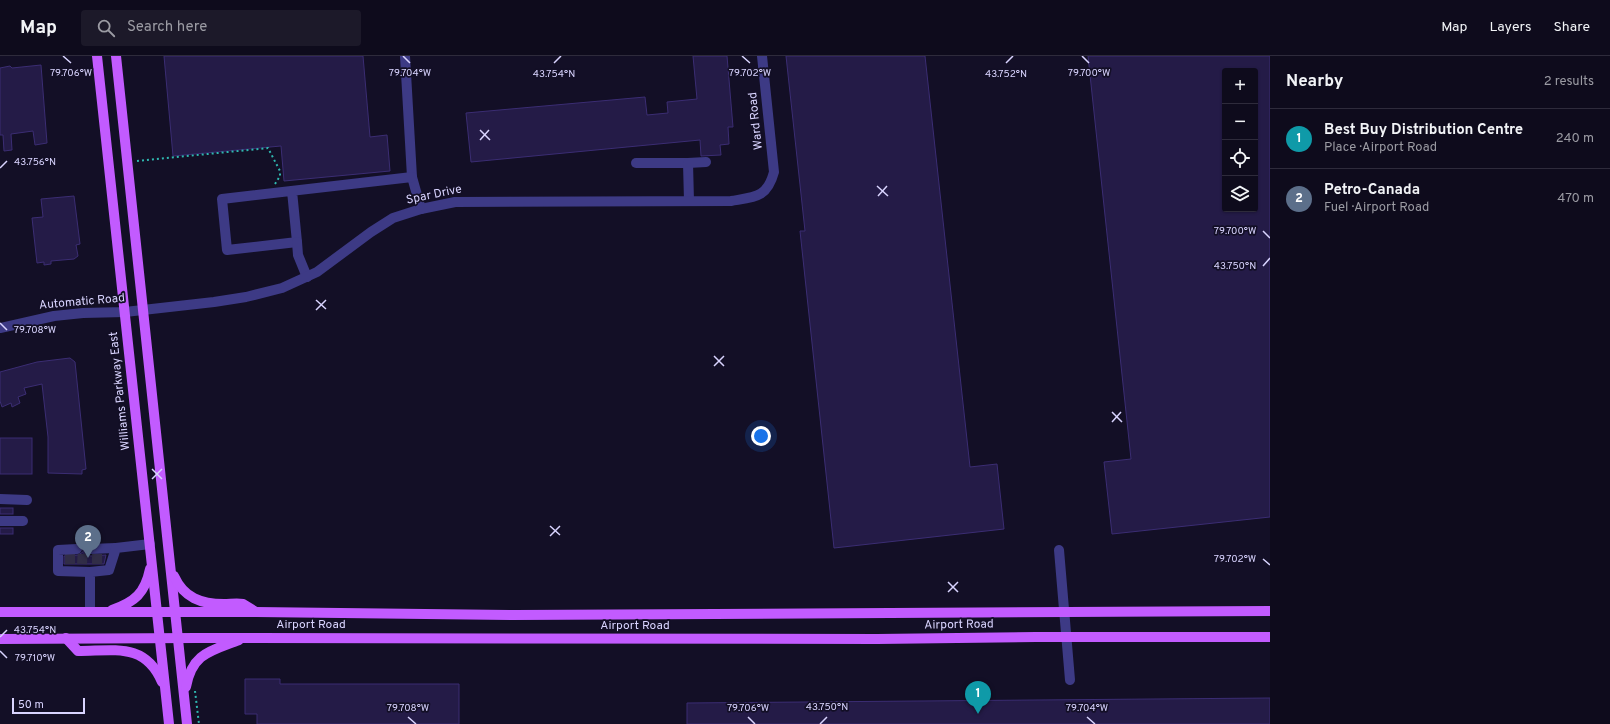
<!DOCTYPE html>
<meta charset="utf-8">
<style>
body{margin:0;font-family:Overpass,sans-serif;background:#1c1929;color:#f1f3f6}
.controls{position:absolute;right:12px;top:12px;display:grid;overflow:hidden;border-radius:4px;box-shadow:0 1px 3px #0004}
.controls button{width:36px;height:36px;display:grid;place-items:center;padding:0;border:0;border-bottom:1px solid #2e2b3b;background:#0e0b1c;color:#f1f3f6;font:20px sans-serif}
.scale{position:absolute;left:12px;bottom:10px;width:73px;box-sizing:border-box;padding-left:4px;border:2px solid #d9d4ff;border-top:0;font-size:11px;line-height:14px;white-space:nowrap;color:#d9d4ff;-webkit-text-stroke:3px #130f26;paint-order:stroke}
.you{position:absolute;left:761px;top:380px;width:14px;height:14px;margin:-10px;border:3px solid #fff;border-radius:50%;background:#1a73e8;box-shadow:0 0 0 6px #1a73e833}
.badge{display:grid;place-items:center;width:26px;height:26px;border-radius:50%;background:#0b8043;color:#fff;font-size:13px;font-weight:700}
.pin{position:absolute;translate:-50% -33px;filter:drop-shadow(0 1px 2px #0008)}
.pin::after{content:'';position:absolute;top:21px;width:14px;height:12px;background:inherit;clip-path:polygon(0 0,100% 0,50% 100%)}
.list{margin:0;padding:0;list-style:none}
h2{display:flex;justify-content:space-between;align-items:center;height:52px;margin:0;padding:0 16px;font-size:17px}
h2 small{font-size:13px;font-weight:400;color:#9b9ba3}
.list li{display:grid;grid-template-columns:26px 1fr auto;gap:12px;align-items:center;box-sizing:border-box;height:60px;padding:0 16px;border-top:1px solid #2e2b3b}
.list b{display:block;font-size:15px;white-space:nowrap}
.list p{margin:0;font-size:13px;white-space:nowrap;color:#9b9ba3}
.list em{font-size:13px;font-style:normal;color:#9b9ba3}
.icon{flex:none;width:22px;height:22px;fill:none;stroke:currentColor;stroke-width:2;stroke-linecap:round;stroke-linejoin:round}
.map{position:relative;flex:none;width:1270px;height:668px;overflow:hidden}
header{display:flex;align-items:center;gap:24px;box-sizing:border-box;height:56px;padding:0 20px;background:#0e0b1c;border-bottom:1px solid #2e2b3b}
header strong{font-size:19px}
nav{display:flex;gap:22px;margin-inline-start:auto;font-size:14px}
.search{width:280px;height:36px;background:#1c1929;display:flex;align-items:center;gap:10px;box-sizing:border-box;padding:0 14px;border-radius:4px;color:#9b9ba3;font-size:15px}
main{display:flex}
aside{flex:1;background:#0e0b1c}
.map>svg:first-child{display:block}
.building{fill:#241b47;stroke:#3b2d73;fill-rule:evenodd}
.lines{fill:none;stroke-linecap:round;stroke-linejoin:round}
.minor-tunnel{stroke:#312d47;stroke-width:10;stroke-dasharray:10 5;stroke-linecap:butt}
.path{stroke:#2fb8b0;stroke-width:2;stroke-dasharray:2 3;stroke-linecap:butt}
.minor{stroke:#3d3a85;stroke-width:10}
.major{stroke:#c25bff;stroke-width:10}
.ticks{fill:none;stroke:#d9d4ff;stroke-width:1.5}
.labels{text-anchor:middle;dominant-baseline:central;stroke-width:3.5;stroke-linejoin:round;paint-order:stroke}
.street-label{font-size:12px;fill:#d9d4ff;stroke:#130f26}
.ticks-label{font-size:10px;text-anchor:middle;fill:#d9d4ff;stroke:#130f26;stroke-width:3.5;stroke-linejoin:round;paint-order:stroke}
</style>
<header>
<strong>Map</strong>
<div class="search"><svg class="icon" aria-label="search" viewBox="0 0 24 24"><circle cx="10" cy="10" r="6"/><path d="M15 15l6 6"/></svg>Search here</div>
<nav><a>Map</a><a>Layers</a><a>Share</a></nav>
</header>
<main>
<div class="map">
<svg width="1270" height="668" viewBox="0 0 1270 668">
<rect width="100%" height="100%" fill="#130f26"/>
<g class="building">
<path d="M164,0H363L370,81L387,79L390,115L284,125L281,90L173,100Z"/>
<path d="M693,0H727L733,71H728L729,88L720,89L721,99L701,100L700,84L471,106L466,57L645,41L647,59L668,57L667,46L697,43Z"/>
<path d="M786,0H925L970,411L997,408L1004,473L834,492L800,175H805Z"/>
<path d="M1088,0H1270V461L1112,478L1104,406L1131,403ZM1225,15H1255V153H1225Z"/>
<path d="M41,9L47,87L35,89L33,75L11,78L12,94L4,95L3,79H0V12L10,10L12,12Z"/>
<path d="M74,140L80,188L76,189L78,200L74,203L51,205V208L44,209V206L37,207L32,162L43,161L41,143Z"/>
<path d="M70,302L75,306L86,413L82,414V418L48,417V381L42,328L24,332L26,338L18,341L20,347L12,351L11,347L2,351L0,345V316L37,306Z"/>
<rect x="0" y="382" width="32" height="36"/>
<rect x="0" y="452" width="13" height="6"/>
<rect x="0" y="472" width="13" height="6"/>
<path d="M96,476L97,485L86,488L84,493V498L90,500L106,499L104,508H64V500L78,499L83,496V490L77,487V477Z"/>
<path d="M245,623H280V628H459V668H257V658H245Z"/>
<path d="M1270,642V668H687V647Z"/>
</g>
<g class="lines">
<g class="minor-tunnel">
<path d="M70,508V498"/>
<path d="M82,508L83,493"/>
<path d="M97,508V498"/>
</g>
<g class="path">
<path d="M137,105L268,92L280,115V120L275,128"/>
<path d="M195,635L199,668"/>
</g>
<g class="minor">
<path d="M405,0L412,121L421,153"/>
<path d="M636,107H688"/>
<path d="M292,135L297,186L227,194L222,143L412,121"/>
<path d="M689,145L688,107L706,106"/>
<path d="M297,186L298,199L307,221"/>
<path d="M0,272L54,260L83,257L125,256L214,246L246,241L282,232L317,216L371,176L393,162L421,153L455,146L731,145C755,141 767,142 774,116L762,0"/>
<path d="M0,443L27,444"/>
<path d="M0,465H23"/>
<path d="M77,493L58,494V515L90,516"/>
<path d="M90,493L116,492"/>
<path d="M1059,494L1070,624"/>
<path d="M90,556V516L109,514L116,492L150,488"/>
</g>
<g class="major">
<path d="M97,0L169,668"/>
<path d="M116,0L187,668"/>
<path d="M174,520C184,542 201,548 224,548C230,548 238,547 243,548C247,550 252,554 256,556"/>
<path d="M112,554C135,546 145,537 150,513"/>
<path d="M0,556H256L515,559L1270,555"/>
<path d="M66,582L78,595C114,595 145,586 162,626"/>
<path d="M0,583L196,582L877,583L1036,581H1270"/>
<path d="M186,631C192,597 211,595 239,584"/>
</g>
</g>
<path class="ticks" d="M63,0L71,7M403,0L410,7M742,0L750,7M1082,0L1089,7M554,7L561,0M1006,7L1013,0M480,74L490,84M480,84L489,74M0,112L7,105M877,130L888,140M878,140L887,130M1263,175L1270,182M1263,210L1270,202M316,244L326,253M316,254L326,244M0,267L7,274M714,300L724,310M714,310L724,300M1112,356L1122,366M1112,366L1121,356M152,413L162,423M152,423L162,413M550,470L560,479M550,480L560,470M1263,503L1270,509M948,526L958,536M948,536L958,526M0,581L7,574M0,595L7,602M408,661L416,668M748,661L755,668M1087,661L1095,668M820,668L827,661"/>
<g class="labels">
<g class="street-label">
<text transform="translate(756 65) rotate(-96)">Ward Road</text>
<text transform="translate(434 139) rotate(-12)">Spar Drive</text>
<text transform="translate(82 246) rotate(-5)">Automatic Road</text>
<text transform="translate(120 335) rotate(-96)">Williams Parkway East</text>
<text x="311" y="569">Airport Road</text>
<text transform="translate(959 569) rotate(-1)">Airport Road</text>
<text x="635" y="570">Airport Road</text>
</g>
</g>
<g class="ticks-label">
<text x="71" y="20">79.706°W</text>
<text x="410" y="20">79.704°W</text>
<text x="750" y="20">79.702°W</text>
<text x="1089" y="20">79.700°W</text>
<text x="554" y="21">43.754°N</text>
<text x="1006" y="21">43.752°N</text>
<text x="35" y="109">43.756°N</text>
<text x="1235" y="178">79.700°W</text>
<text x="1235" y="213">43.750°N</text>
<text x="35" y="277">79.708°W</text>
<text x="1235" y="506">79.702°W</text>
<text x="35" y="577">43.754°N</text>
<text x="35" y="605">79.710°W</text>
<text x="827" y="654">43.750°N</text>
<text x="408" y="655">79.708°W</text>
<text x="748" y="655">79.706°W</text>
<text x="1087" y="655">79.704°W</text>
</g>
</svg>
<div class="controls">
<button>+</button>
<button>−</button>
<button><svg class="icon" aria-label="locate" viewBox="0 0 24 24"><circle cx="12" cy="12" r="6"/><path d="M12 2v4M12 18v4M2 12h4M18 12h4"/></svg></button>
<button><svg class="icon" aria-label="layers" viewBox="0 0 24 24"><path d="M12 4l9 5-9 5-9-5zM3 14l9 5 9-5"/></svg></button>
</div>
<div class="scale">50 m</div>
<div class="you"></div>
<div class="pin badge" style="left:978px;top:658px;background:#0f9aa8">1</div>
<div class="pin badge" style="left:88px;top:502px;background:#5c6f8a">2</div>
</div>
<aside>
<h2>Nearby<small>2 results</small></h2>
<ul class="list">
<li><span class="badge" style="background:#0f9aa8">1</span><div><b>Best Buy Distribution Centre</b><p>Place · Airport Road</p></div><em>240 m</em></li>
<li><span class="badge" style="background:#5c6f8a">2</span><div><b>Petro-Canada</b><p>Fuel · Airport Road</p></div><em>470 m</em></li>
</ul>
</aside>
</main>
